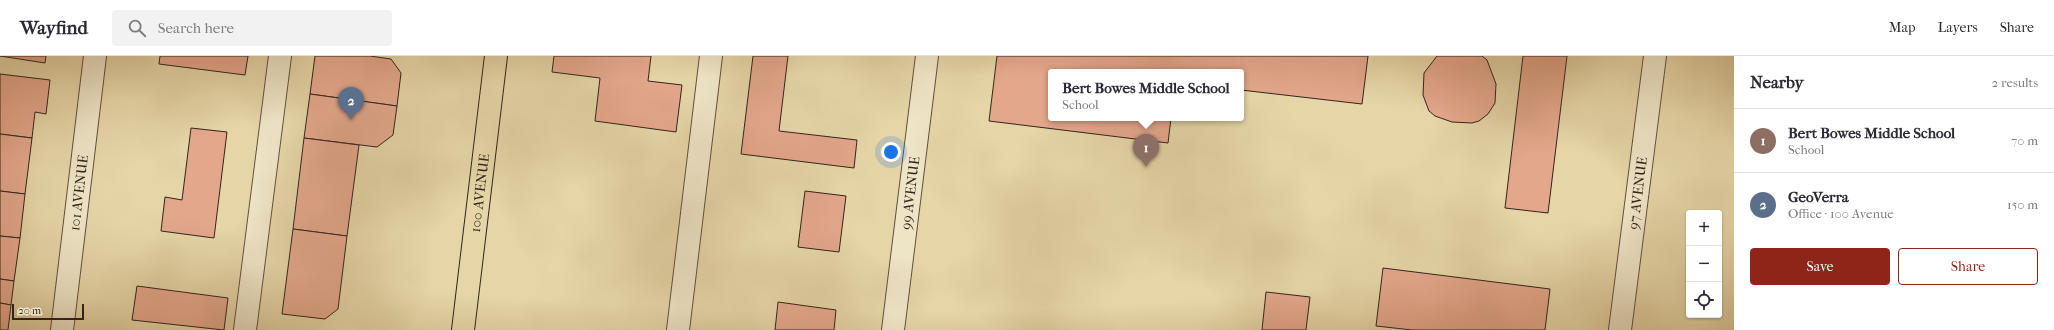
<!DOCTYPE html>
<meta charset="utf-8">
<style>
body{margin:0;font-family:"IM FELL French Canon",serif;background:#f2f2f3;color:#2b2b33}
.controls{position:absolute;right:12px;bottom:12px;display:grid;overflow:hidden;border-radius:4px;box-shadow:0 1px 3px #0004}
.controls button{width:36px;height:36px;display:grid;place-items:center;padding:0;border:0;border-bottom:1px solid #e1e1e2;background:#fff;color:#2b2b33;font:20px sans-serif}
.scale{position:absolute;left:12px;bottom:10px;width:72px;box-sizing:border-box;padding-left:4px;border:2px solid #33241c;border-top:0;font-size:11px;line-height:14px;white-space:nowrap;color:#33241c;-webkit-text-stroke:3px #eee4c6;paint-order:stroke}
.you{position:absolute;left:891px;top:96px;width:14px;height:14px;margin:-10px;border:3px solid #fff;border-radius:50%;background:#1a73e8;box-shadow:0 0 0 6px #1a73e833}
.badge{display:grid;place-items:center;width:26px;height:26px;border-radius:50%;background:#8f2418;color:#fff;font-size:13px;font-weight:700}
.pin{position:absolute;translate:-50% -33px;filter:drop-shadow(0 1px 2px #0008)}
.pin::after{content:'';position:absolute;top:21px;width:14px;height:12px;background:inherit;clip-path:polygon(0 0,100% 0,50% 100%)}
.popup{position:absolute;left:1048px;top:13px;width:196px;height:52px;box-sizing:border-box;display:grid;place-content:center;border-radius:4px;background:#fff;filter:drop-shadow(0 1px 3px #0005);font-size:13px;white-space:nowrap;color:#7c7c81}
.popup b{font-size:15px;color:#2b2b33}
.popup::after{content:'';position:absolute;left:50%;top:100%;margin-left:-8px;border:8px solid transparent;border-top-color:#fff}
.list{margin:0;padding:0;list-style:none}
h2{display:flex;justify-content:space-between;align-items:center;height:52px;margin:0;padding:0 16px;font-size:17px}
h2 small{font-size:13px;font-weight:400;color:#7c7c81}
.list li{display:grid;grid-template-columns:26px 1fr auto;gap:12px;align-items:center;box-sizing:border-box;height:64px;padding:0 16px;border-top:1px solid #e1e1e2}
.list b{display:block;font-size:15px;white-space:nowrap}
.list p{margin:0;font-size:13px;white-space:nowrap;color:#7c7c81}
.list em{font-size:13px;font-style:normal;color:#7c7c81}
.actions{display:flex;gap:8px;padding:12px 16px}
.actions a{flex:1;padding:9px 0;border:1px solid #8f2418;border-radius:4px;text-align:center;font-size:14px;color:#8f2418}
.actions .main{background:#8f2418;color:#fff}
.icon{flex:none;width:22px;height:22px;fill:none;stroke:currentColor;stroke-width:2;stroke-linecap:round;stroke-linejoin:round}
.map{position:relative;flex:none;width:1734px;height:274px;overflow:hidden}
header{display:flex;align-items:center;gap:24px;box-sizing:border-box;height:56px;padding:0 20px;background:#fff;border-bottom:1px solid #e1e1e2}
header strong{font-size:19px}
nav{display:flex;gap:22px;margin-inline-start:auto;font-size:14px}
.search{width:280px;height:36px;background:#f2f2f3;display:flex;align-items:center;gap:10px;box-sizing:border-box;padding:0 14px;border-radius:4px;color:#7c7c81;font-size:15px}
main{display:flex}
aside{flex:1;background:#fff}
.map>svg:first-child{display:block}
.building{fill:#e3a78c;stroke:#33241c}
.lines{fill:none;stroke-linecap:round;stroke-linejoin:round}
.minor-casing{stroke:#60503f;stroke-width:24}
.major-casing{stroke:#33241c;stroke-width:24}
.minor{stroke:#eee4c6;stroke-width:22}
.major{stroke:#e5d5a7;stroke-width:22}
.labels{text-anchor:middle;dominant-baseline:central;stroke-width:3;stroke-linejoin:round;paint-order:stroke}
.street-label{font-size:14px;fill:#33241c;stroke:#eee4c6}
</style>
<header>
<strong>Wayfind</strong>
<div class="search"><svg class="icon" aria-label="search" viewBox="0 0 24 24"><circle cx="10" cy="10" r="6"/><path d="M15 15l6 6"/></svg>Search here</div>
<nav><a>Map</a><a>Layers</a><a>Share</a></nav>
</header>
<main>
<div class="map">
<svg width="1734" height="274" viewBox="0 0 1734 274">
<rect width="100%" height="100%" fill="#e5d5a7"/>
<filter id="stains"><feTurbulence type="fractalNoise" baseFrequency=".005" numOctaves="4"/><feColorMatrix values="0 0 0 0 .2 0 0 0 0 .09 0 0 0 0 .02 0 0 0 .5 -.17"/></filter>
<radialGradient id="worn" r=".72"><stop offset=".6" stop-color="#630" stop-opacity="0"/><stop offset="1" stop-color="#630" stop-opacity=".3"/></radialGradient>
<g class="building">
<path d="M0,0H46L45,7Z"/>
<path d="M160,0H248L245,19L159,8Z"/>
<path d="M315,0H370L391,3L401,17L397,50L310,38Z"/>
<path d="M554,0H651L648,25L682,29L676,76L595,65L600,22L552,16Z"/>
<path d="M753,0H788L779,75L857,84L854,112L741,98Z"/>
<path d="M997,0H1368L1362,48L1241,34V16H1051V62H1171L1168,87L989,65Z"/>
<path d="M1437,0H1482L1487,4L1496,28L1495,47L1488,58L1479,65L1472,67L1452,66L1435,60L1429,55L1423,39L1424,17Z"/>
<path d="M1523,0H1567L1548,157L1505,152Z"/>
<path d="M0,18L50,24L46,58L35,56L32,82L0,78Z"/>
<path d="M310,38L397,50L393,79L377,91L304,82Z"/>
<path d="M191,72L227,76L214,182L161,175L165,141L182,144Z"/>
<path d="M0,78L32,82L25,138L0,135Z"/>
<path d="M304,82L359,89L347,180L293,173Z"/>
<path d="M0,135L25,138L20,182L0,180Z"/>
<path d="M805,135L846,140L839,196L798,191Z"/>
<path d="M293,173L347,180L338,253L325,263L282,258Z"/>
<path d="M0,180L20,182L14,225L0,223Z"/>
<path d="M1383,212L1550,233L1545,274H1412L1376,270Z"/>
<path d="M0,223L14,225L11,249L0,247Z"/>
<path d="M137,230L228,242L224,274L132,264Z"/>
<path d="M1266,236L1310,241L1306,274H1262Z"/>
<path d="M778,246L836,254L834,274H775Z"/>
<path d="M0,247L11,249L8,274H0Z"/>
</g>
<g class="lines">
<g class="minor-casing">
<g id="minor">
<path id="s1" d="M62,274L95,0"/>
<path d="M245,274L280,0"/>
<path d="M678,274L711,0"/>
<path id="s2" d="M893,274L927,0"/>
<path id="s3" d="M1620,274L1655,0"/>
</g>
</g>
<g class="major-casing">
<g id="major">
<path id="s4" d="M463,274L496,0"/>
</g>
</g>
<use href="#minor" class="minor"/>
<use href="#major" class="major"/>
</g>
<g class="labels">
<g class="street-label">
<text stroke="none"><textPath href="#s1" startOffset="138">101 AVENUE</textPath></text>
<text stroke="none"><textPath href="#s4" startOffset="138">100 AVENUE</textPath></text>
<text stroke="none"><textPath href="#s2" startOffset="138">99 AVENUE</textPath></text>
<text stroke="none"><textPath href="#s3" startOffset="138">97 AVENUE</textPath></text>
</g>
</g>
<rect width="100%" height="100%" filter="url(#stains)"/>
<rect width="100%" height="100%" fill="url(#worn)"/>
</svg>
<div class="controls">
<button>+</button>
<button>−</button>
<button><svg class="icon" aria-label="locate" viewBox="0 0 24 24"><circle cx="12" cy="12" r="6"/><path d="M12 2v4M12 18v4M2 12h4M18 12h4"/></svg></button>
</div>
<div class="scale">20 m</div>
<div class="you"></div>
<div class="pin badge" style="left:1146px;top:111px;background:#8d6e63">1</div>
<div class="popup"><b>Bert Bowes Middle School</b>School</div>
<div class="pin badge" style="left:351px;top:64px;background:#5c6f8a">2</div>
</div>
<aside>
<h2>Nearby<small>2 results</small></h2>
<ul class="list">
<li><span class="badge" style="background:#8d6e63">1</span><div><b>Bert Bowes Middle School</b><p>School</p></div><em>70 m</em></li>
<li><span class="badge" style="background:#5c6f8a">2</span><div><b>GeoVerra</b><p>Office · 100 Avenue</p></div><em>150 m</em></li>
</ul>
<div class="actions"><a class="main">Save</a><a>Share</a></div>
</aside>
</main>
